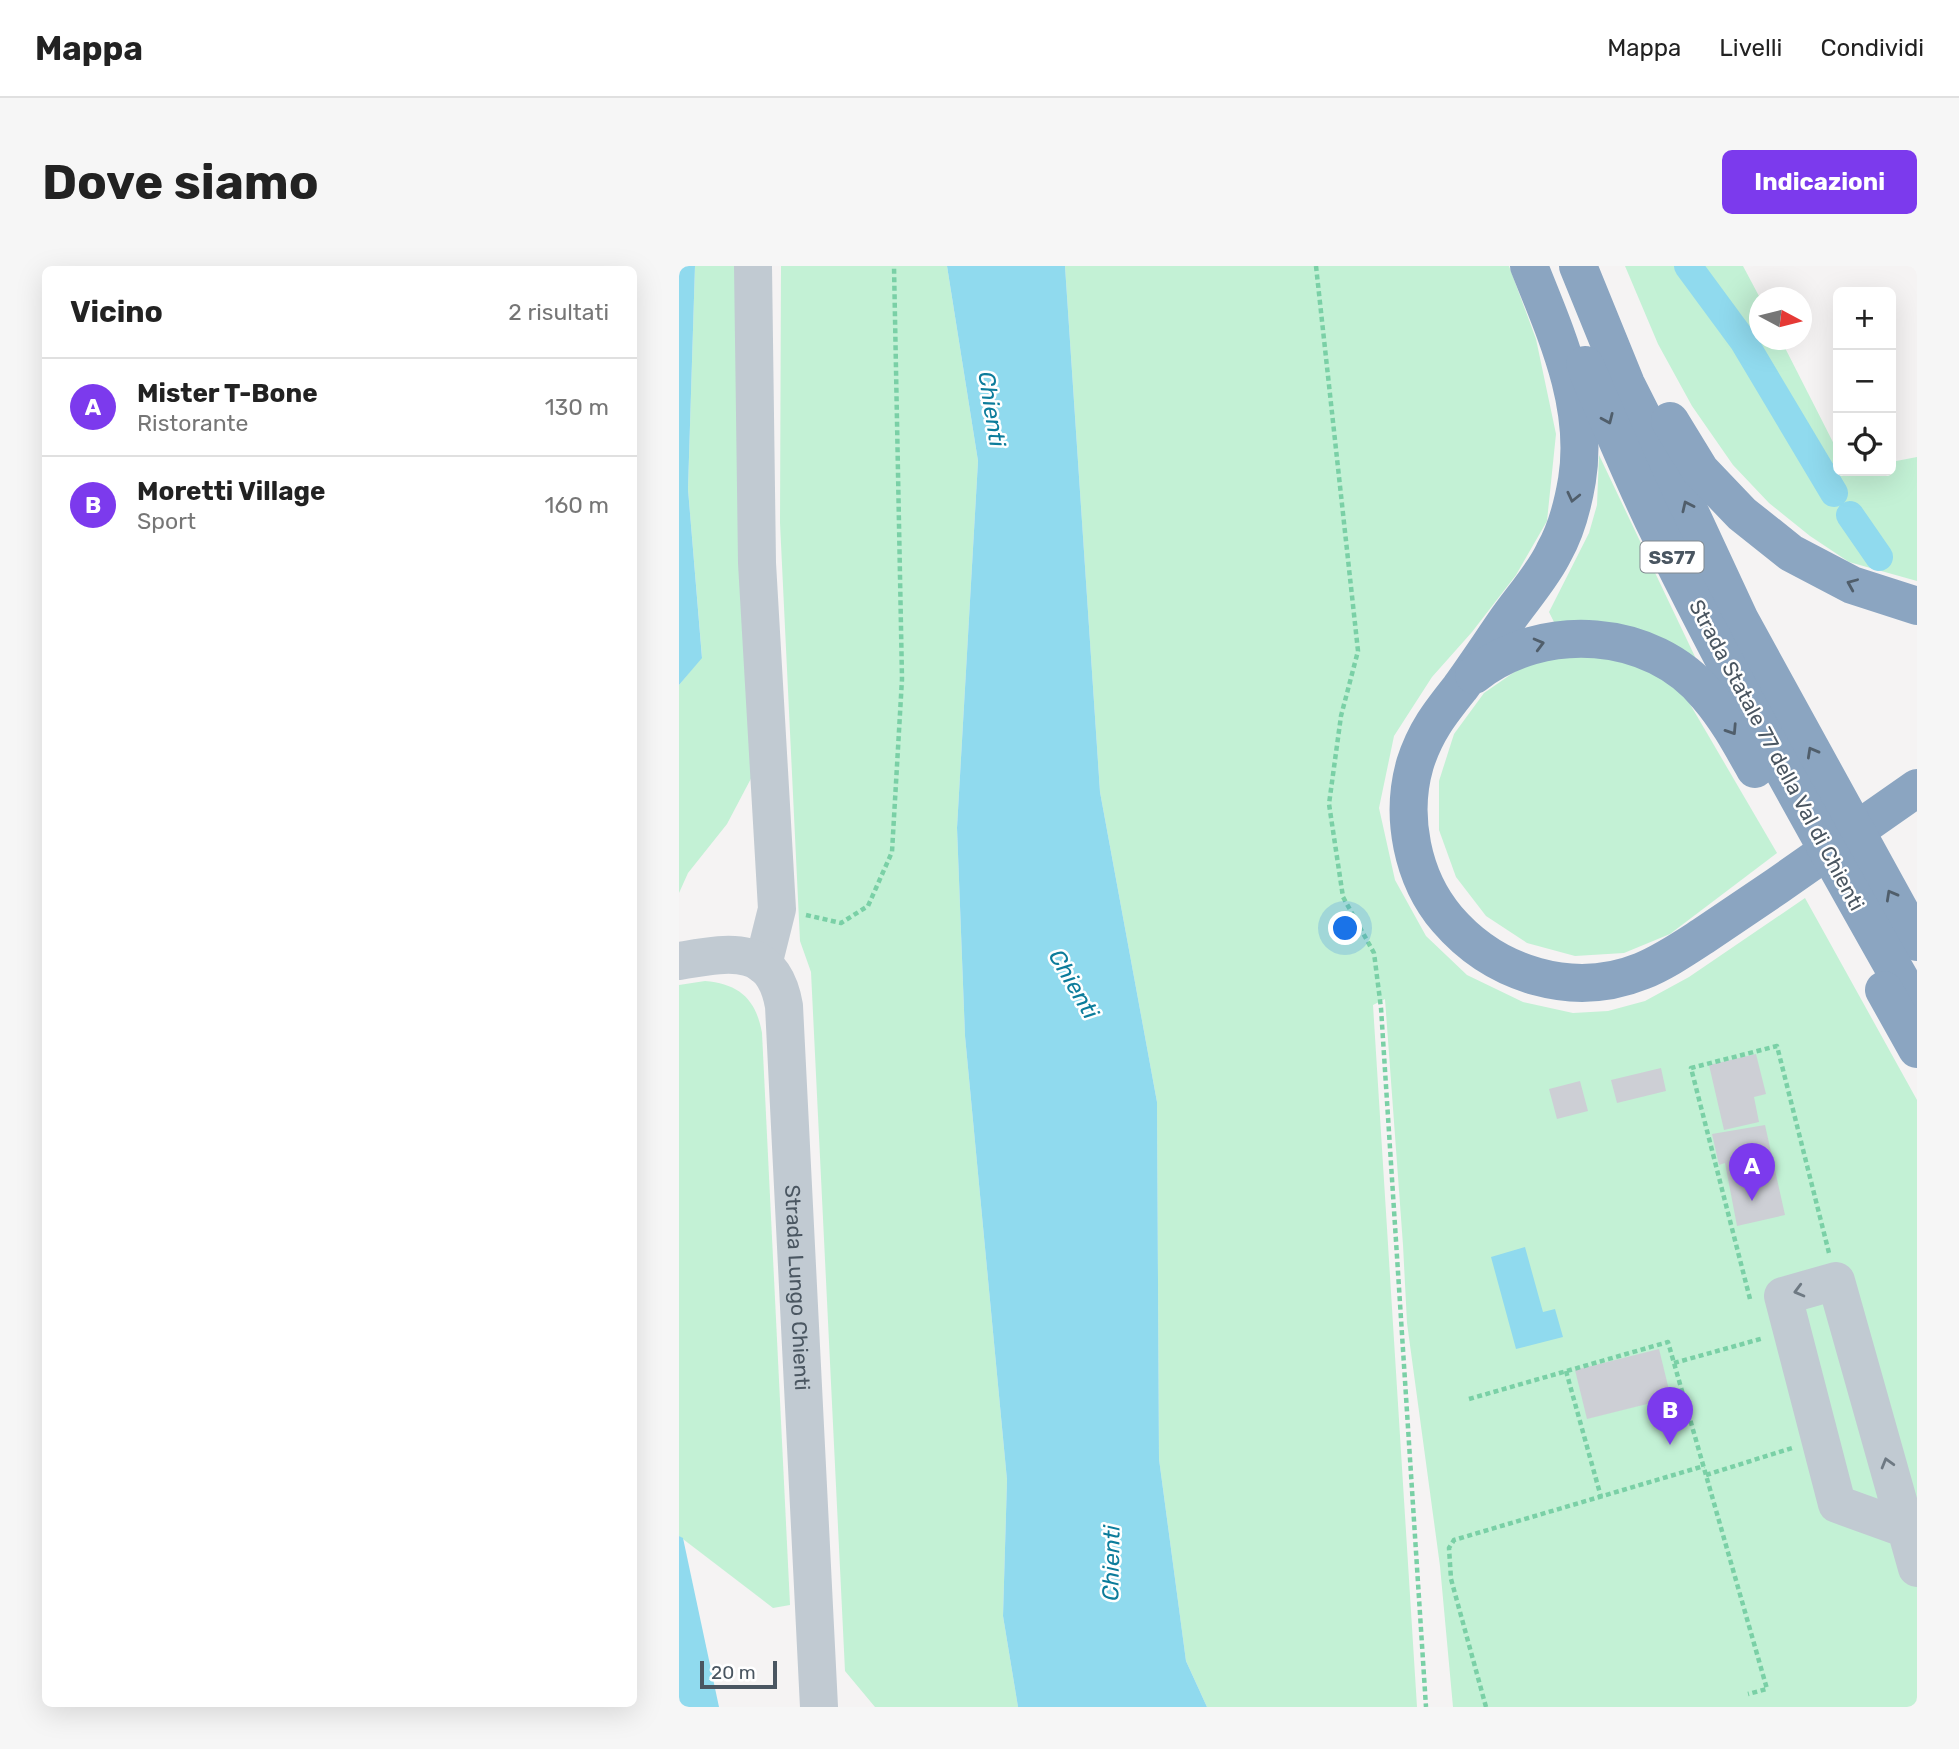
<!DOCTYPE html>
<html lang="it">
<meta charset="utf-8">
<style>
body{margin:0;font-family:Rubik,sans-serif;background:#f6f6f6;color:#222}
.controls{position:absolute;right:21px;top:21px;display:grid;overflow:hidden;border-radius:10px;box-shadow:0 7px 28px #0002}
.controls button{width:63px;height:63px;display:grid;place-items:center;padding:0;border:0;border-bottom:2px solid #e0e0e0;background:#fff;color:#222;font:35px sans-serif}
.compass{position:absolute;left:1070px;top:21px;width:63px;height:63px;border-radius:50%;background:#fff;box-shadow:0 7px 28px #0002;rotate:97deg}
.scale{position:absolute;left:21px;bottom:18px;width:77px;box-sizing:border-box;padding-left:7px;border:4px solid #4a5661;border-top:0;font-size:19px;line-height:24px;white-space:nowrap;color:#4a5661;-webkit-text-stroke:5px #fff;paint-order:stroke}
.you{position:absolute;left:667px;top:663px;width:24px;height:24px;margin:-18px;border:5px solid #fff;border-radius:50%;background:#1a73e8;box-shadow:0 0 0 10px #1a73e833}
.badge{display:grid;place-items:center;width:46px;height:46px;border-radius:50%;background:#7c3aed;color:#fff;font-size:23px;font-weight:700}
.pin{position:absolute;translate:-50% -58px;filter:drop-shadow(0 2px 4px #0008)}
.pin::after{content:'';position:absolute;top:37px;width:24px;height:21px;background:inherit;clip-path:polygon(0 0,100% 0,50% 100%)}
.list{margin:0;padding:0;list-style:none}
h2{display:flex;justify-content:space-between;align-items:center;height:91px;margin:0;padding:0 28px;font-size:30px}
h2 small{font-size:23px;font-weight:400;color:#767676}
.list li{display:grid;grid-template-columns:46px 1fr auto;gap:21px;align-items:center;box-sizing:border-box;height:98px;padding:0 28px;border-top:2px solid #e0e0e0}
.list b{display:block;font-size:26px;white-space:nowrap}
.list p{margin:0;font-size:23px;white-space:nowrap;color:#767676}
.list em{font-size:23px;font-style:normal;color:#767676}
.icon{flex:none;width:38px;height:38px;fill:none;stroke:currentColor;stroke-width:2;stroke-linecap:round;stroke-linejoin:round}
.map{position:relative;flex:none;width:1238px;height:1441px;overflow:hidden;border-radius:10px}
header{display:flex;align-items:center;gap:42px;box-sizing:border-box;height:98px;padding:0 35px;background:#fff;border-bottom:2px solid #e0e0e0}
header strong{font-size:33px}
nav{display:flex;gap:38px;margin-inline-start:auto;font-size:24px}
.intro{display:flex;align-items:center;justify-content:space-between;box-sizing:border-box;height:168px;padding:0 42px}
h1{margin:0;font-size:49px}
.button{padding:18px 32px;border-radius:10px;background:#7c3aed;color:#fff;font-size:24px;font-weight:700}
main{display:flex;gap:42px;padding:0 42px}
aside{flex:1;background:#fff;border-radius:10px;box-shadow:0 7px 28px #0002}
.map>svg:first-child{display:block}
.green{fill:#c3f1d5}
.water{fill:#90daee}
.lines{fill:none;stroke-linecap:round;stroke-linejoin:round}
.canal{stroke:#90daee;stroke-width:28}
.building{fill:#cdcfd5}
.path{stroke:#7ad0a6;stroke-width:4.5;stroke-dasharray:5 3.5;stroke-linecap:butt}
.minor{stroke:#c1cad2;stroke-width:38}
.highway{stroke:#8ba5c1;stroke-width:38}
.oneway{stroke:#505e6b}
.oneway2{stroke:#6e7983}
.labels{text-anchor:middle;dominant-baseline:central;stroke-width:5;stroke-linejoin:round;paint-order:stroke}
.shield{fill:#fff;stroke:#808990;stroke-width:2}
.shield-label{font-size:19px;font-weight:bold;fill:#4a5661}
.street-label{font-size:21px;fill:#4a5661;stroke:#fff}
.water-label{font-size:23px;font-style:italic;fill:#0c7c9b;stroke:#fff}
</style>
<header>
<strong>Mappa</strong>
<nav><a>Mappa</a><a>Livelli</a><a>Condividi</a></nav>
</header>
<div class="intro"><h1>Dove siamo</h1><a class="button">Indicazioni</a></div>
<main>
<aside>
<h2>Vicino<small>2 risultati</small></h2>
<ul class="list">
<li><span class="badge">A</span><div><b>Mister T-Bone</b><p>Ristorante</p></div><em>130 m</em></li>
<li><span class="badge">B</span><div><b>Moretti Village</b><p>Sport</p></div><em>160 m</em></li>
</ul>
</aside>
<div class="map">
<svg width="1238" height="1441" viewBox="0 0 1238 1441">
<rect width="100%" height="100%" fill="#f5f3f3"/>
<g class="green">
<path d="M16,0H61L77,503L48,558L9,607L0,627V419L23,391L9,223Z"/>
<path d="M102,0H268L299,195L278,562L286,770L328,1214L324,1350L339,1441H196L166,1405L132,706L121,675L101,257Z"/>
<path d="M386,0H830L857,73L877,168L868,255L837,309L793,366L753,411L715,470L700,542L716,614L747,670L788,709L844,736L894,747L929,745L966,735L1010,711L1126,632L1238,834V1441H774L761,1300L728,1057L724,979L706,733L694,739L738,1441H528L507,1395L480,1193L478,836L421,526Z"/>
<path d="M946,0H1064L1081,32L1080,74H1102L1159,186V205H1212V196L1238,191V315L1170,296L1131,270L1090,237L1054,199L1013,140L979,78Z"/>
<path d="M920,189L1019,397L877,360L870,346L910,267L918,239Z"/>
<path d="M897,385L994,409L1098,587L991,668L945,687L896,690L848,677L807,650L777,611L760,564V515L775,468L805,427L847,398Z"/>
<path d="M26,715C60,718 77,733 83,767L111,1339L94,1342L0,1270V719Z"/>
</g>
<g class="water">
<path d="M0,0H16L9,223L23,392L0,419Z"/>
<path d="M268,0H386L421,526L478,836L480,1193L507,1395L528,1441H339L324,1350L328,1214L286,770L278,562L299,195Z"/>
<path d="M846,981L864,1046L876,1043L884,1071L837,1083L812,991Z"/>
<path d="M0,1270L4,1272L40,1441H0Z"/>
</g>
<g class="lines">
<g class="canal">
<path d="M1009,0L1065,76L1155,227"/>
<path d="M1171,249L1200,291"/>
</g>
</g>
<g class="building">
<path d="M1077,788L1087,828L1075,831L1080,856L1045,864L1030,799Z"/>
<path d="M982,802L987,825L938,837L932,814Z"/>
<path d="M901,815L909,845L878,853L870,823Z"/>
<path d="M1086,859L1106,949L1058,960L1046,897L1040,899L1033,868Z"/>
<path d="M980,1083L992,1132L908,1153L896,1104Z"/>
</g>
<g class="lines">
<g class="path">
<path d="M637,0L679,385L662,450L650,538L664,631L695,687L702,742L747,1441"/>
<path d="M127,649L162,657L189,640L213,586L223,413L215,0"/>
<path d="M1071,1033L1012,802L1098,780L1150,987"/>
<path d="M995,1097L1085,1072"/>
<path d="M887,1105L922,1231"/>
<path d="M790,1133L989,1076L1088,1423L1069,1428"/>
<path d="M1027,1209L1113,1182"/>
<path d="M807,1441L772,1313L770,1282L775,1274L1025,1200"/>
</g>
<g class="minor">
<path d="M74,0L78,297L98,643L84,699"/>
<path id="s1" d="M0,695C48,687 94,676 105,740L140,1441"/>
<path d="M1227,1263L1158,1238L1104,1030L1157,1015L1238,1302"/>
</g>
<g class="highway">
<path d="M850,0C877,68 910,139 898,214C894,238 887,265 875,286C865,308 842,334 828,354C812,377 797,400 781,422C761,447 746,466 736,498C721,550 733,612 768,653C816,709 894,733 963,705C985,696 1004,683 1024,670C1048,654 1073,637 1098,620C1144,588 1191,555 1238,522"/>
<path d="M899,0L947,118L1002,227L1061,354L1238,676"/>
<path d="M906,99C928,151 950,203 974,254C1055,421 1147,582 1238,743"/>
<path d="M991,155L1021,204L1063,248L1112,287L1173,319L1238,340"/>
<path d="M795,409C863,355 973,361 1029,430C1048,452 1062,478 1076,503"/>
<path d="M1205,724L1238,783"/>
</g>
</g>
<defs><path id="oneway-chevron" d="M-2-3.5L2.5 0L-2 3.5" fill="none" stroke-width="1.6" stroke-linecap="round" stroke-linejoin="round" transform="scale(1.75)"/></defs>
<g class="oneway">
<use href="#oneway-chevron" transform="translate(929 153) rotate(66)"/>
<use href="#oneway-chevron" transform="translate(894 231) rotate(103)"/>
<use href="#oneway-chevron" transform="translate(1008 240) rotate(-115)"/>
<use href="#oneway-chevron" transform="translate(1173 318) rotate(-157)"/>
<use href="#oneway-chevron" transform="translate(860 378) rotate(-15)"/>
<use href="#oneway-chevron" transform="translate(1053 464) rotate(57)"/>
<use href="#oneway-chevron" transform="translate(1133 486) rotate(-119)"/>
<use href="#oneway-chevron" transform="translate(1212 629) rotate(-119)"/>
</g>
<g class="oneway2">
<use href="#oneway-chevron" transform="translate(1120 1025) rotate(165)"/>
<use href="#oneway-chevron" transform="translate(1208 1197) rotate(-106)"/>
</g>
<g class="labels">
<rect class="shield" x="961.5" y="275.5" width="63" height="31" rx="5"/>
<g class="shield-label">
<text x="993" y="291">SS77</text>
</g>
<g class="street-label">
<text transform="translate(1098 489) rotate(62)">Strada Statale 77 della Val di Chienti</text>
<text stroke="none"><textPath href="#s1" startOffset="416">Strada Lungo Chienti</textPath></text>
</g>
<g class="water-label">
<text transform="translate(313 143) rotate(81)">Chienti</text>
<text transform="translate(395 718) rotate(60)">Chienti</text>
<text transform="translate(432 1297) rotate(-89)">Chienti</text>
</g>
</g>
</svg>
<div class="controls">
<button>+</button>
<button>−</button>
<button><svg class="icon" aria-label="locate" viewBox="0 0 24 24"><circle cx="12" cy="12" r="6"/><path d="M12 2v4M12 18v4M2 12h4M18 12h4"/></svg></button>
</div>
<svg class="compass" viewBox="-18 -18 36 36"><path d="M0-13l5 13h-10z" fill="#e53935"/><path d="M0 13l5-13h-10z" fill="#767676"/></svg>
<div class="scale">20 m</div>
<div class="you"></div>
<div class="pin badge" style="left:1073px;top:935px">A</div>
<div class="pin badge" style="left:991px;top:1179px">B</div>
</div>
</main>
